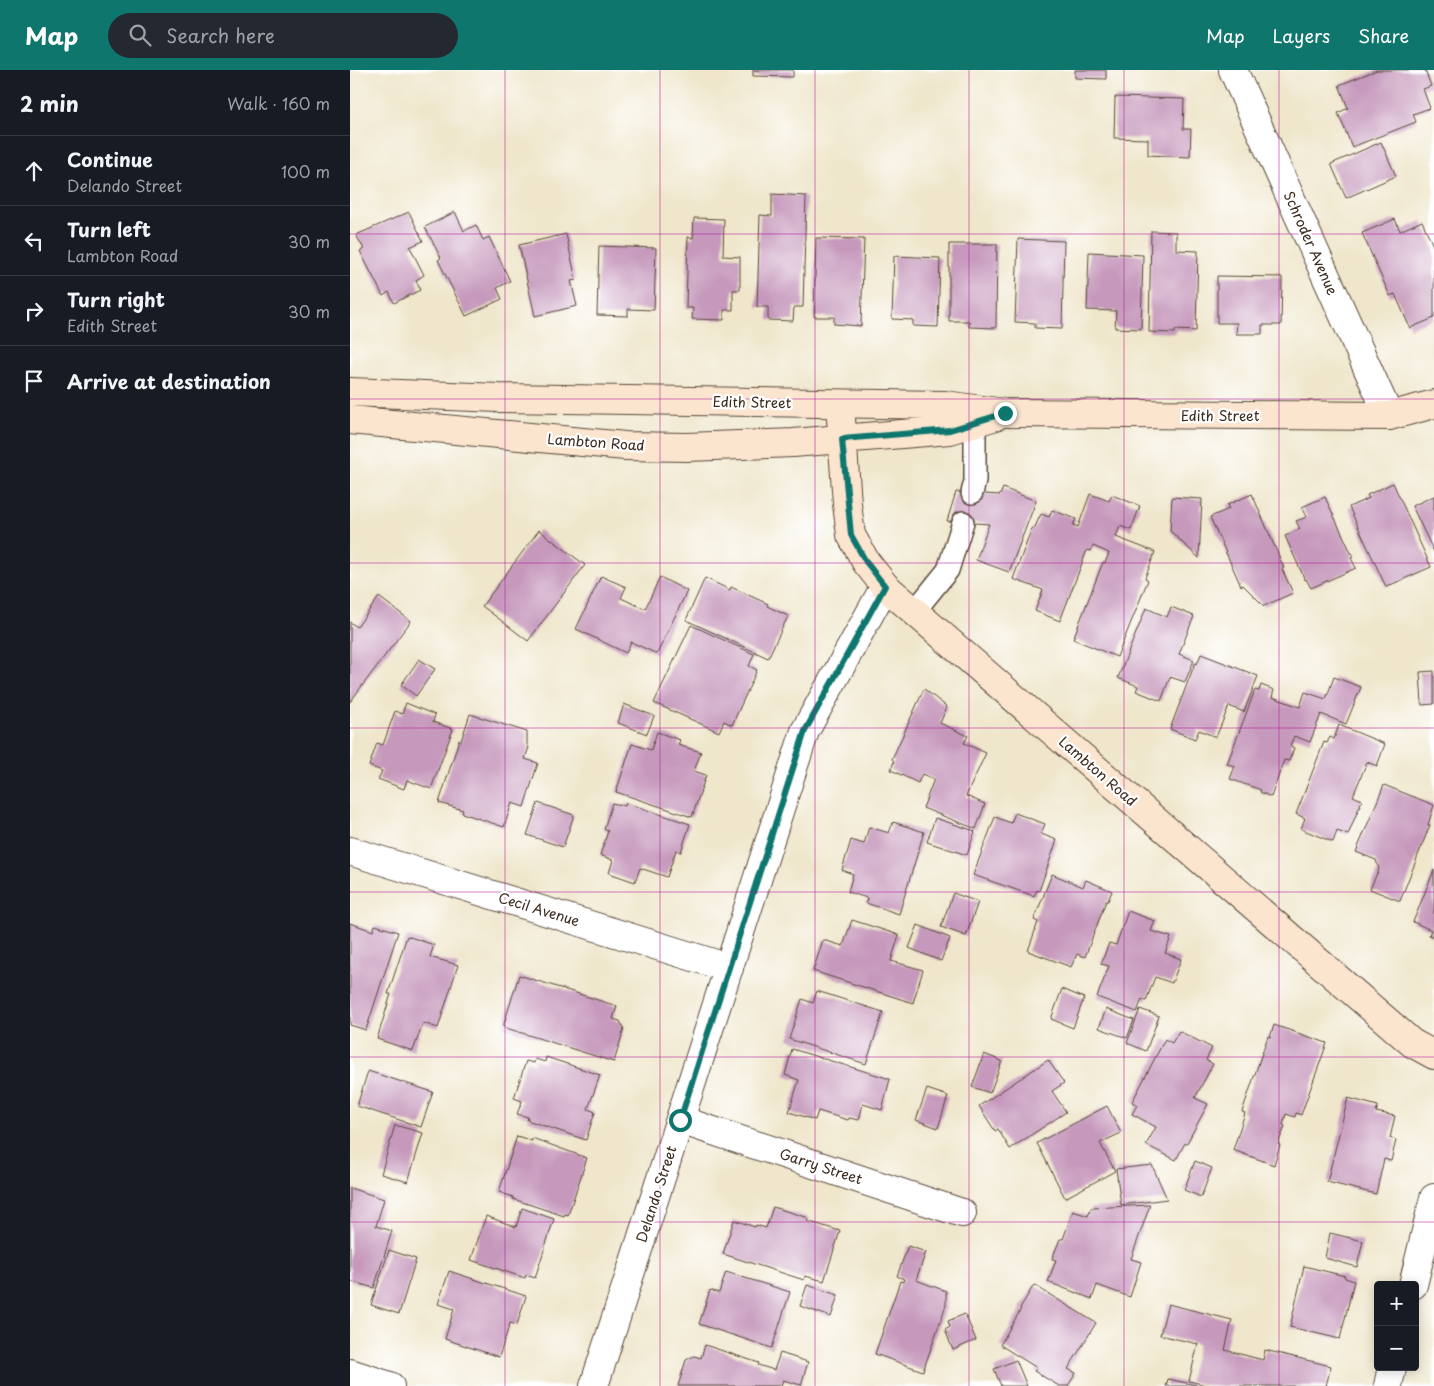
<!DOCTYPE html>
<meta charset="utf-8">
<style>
body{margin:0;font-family:"Playpen Sans",sans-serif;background:#242831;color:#f1f3f6}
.controls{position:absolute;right:15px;bottom:15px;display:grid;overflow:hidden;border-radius:5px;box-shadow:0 2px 12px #0003}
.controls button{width:45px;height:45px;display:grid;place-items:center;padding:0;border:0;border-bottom:1px solid #363941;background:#171b24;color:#f1f3f6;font:25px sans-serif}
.stop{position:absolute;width:15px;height:15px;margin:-11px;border:4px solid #0f766e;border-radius:50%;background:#fff}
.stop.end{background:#0f766e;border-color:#fff;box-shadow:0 1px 5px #0008}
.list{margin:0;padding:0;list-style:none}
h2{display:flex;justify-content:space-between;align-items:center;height:65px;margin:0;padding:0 20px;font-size:21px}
h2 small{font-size:16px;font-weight:400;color:#9ea1a6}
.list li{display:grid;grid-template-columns:32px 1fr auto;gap:15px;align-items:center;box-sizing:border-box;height:70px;padding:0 20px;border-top:1px solid #363941}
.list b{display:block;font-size:19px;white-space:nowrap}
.list p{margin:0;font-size:16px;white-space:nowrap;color:#9ea1a6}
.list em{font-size:16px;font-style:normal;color:#9ea1a6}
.icon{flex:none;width:28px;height:28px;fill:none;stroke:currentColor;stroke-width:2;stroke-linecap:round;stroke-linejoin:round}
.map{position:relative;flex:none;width:1084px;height:1316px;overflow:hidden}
header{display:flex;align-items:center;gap:30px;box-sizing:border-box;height:70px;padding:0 25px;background:#0f766e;color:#fff}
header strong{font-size:24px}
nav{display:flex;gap:28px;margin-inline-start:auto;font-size:18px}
.search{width:350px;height:45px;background:#242831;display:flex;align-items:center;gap:12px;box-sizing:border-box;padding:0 18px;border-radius:28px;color:#9ea1a6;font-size:19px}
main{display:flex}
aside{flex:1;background:#171b24}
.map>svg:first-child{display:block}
.building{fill:#c699bc}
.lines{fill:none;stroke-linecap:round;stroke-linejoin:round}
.lane-casing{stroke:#564638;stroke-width:24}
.street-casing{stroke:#564638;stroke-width:30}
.secondary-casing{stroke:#564638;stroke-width:30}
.lane{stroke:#fff;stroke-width:21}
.street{stroke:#fff;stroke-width:28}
.secondary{stroke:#fbe5cf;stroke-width:28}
.route{stroke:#0f766e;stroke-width:6}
.grid{fill:none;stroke:#b5179e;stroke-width:1;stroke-opacity:0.55}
.labels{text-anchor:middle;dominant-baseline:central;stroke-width:4.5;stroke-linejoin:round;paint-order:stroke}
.street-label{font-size:14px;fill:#3b2a1e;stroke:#fff}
</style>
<header>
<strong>Map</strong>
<div class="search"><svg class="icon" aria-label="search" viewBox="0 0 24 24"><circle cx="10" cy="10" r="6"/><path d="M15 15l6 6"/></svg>Search here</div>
<nav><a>Map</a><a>Layers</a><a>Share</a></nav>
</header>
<main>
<aside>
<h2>2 min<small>Walk · 160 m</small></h2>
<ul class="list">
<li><svg class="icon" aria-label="ahead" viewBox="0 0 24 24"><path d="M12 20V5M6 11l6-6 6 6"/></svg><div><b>Continue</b><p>Delando Street</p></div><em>100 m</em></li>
<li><svg class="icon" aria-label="left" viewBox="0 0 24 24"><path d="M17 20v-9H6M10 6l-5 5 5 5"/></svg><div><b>Turn left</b><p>Lambton Road</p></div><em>30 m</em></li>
<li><svg class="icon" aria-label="right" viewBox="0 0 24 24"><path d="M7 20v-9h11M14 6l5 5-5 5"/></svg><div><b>Turn right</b><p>Edith Street</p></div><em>30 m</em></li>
<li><svg class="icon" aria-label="arrive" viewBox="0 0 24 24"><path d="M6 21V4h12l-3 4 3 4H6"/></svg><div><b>Arrive at destination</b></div></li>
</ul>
</aside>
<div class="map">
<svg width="1084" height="1316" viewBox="0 0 1084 1316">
<rect width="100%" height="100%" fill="#fff"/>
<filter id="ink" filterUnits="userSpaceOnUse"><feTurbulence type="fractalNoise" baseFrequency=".02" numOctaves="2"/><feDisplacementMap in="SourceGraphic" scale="10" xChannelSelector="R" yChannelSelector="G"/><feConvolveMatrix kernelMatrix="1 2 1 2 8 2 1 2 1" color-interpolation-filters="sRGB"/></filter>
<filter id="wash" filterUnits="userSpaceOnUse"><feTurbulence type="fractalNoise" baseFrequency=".0096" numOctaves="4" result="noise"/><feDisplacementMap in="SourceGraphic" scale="20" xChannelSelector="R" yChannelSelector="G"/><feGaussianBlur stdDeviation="1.12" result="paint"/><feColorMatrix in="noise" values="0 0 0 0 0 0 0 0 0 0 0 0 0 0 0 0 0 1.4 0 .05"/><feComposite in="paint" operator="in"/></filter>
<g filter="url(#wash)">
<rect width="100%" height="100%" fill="#efe6cb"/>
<g id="blocks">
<g class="building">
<path d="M403,0H443V7L403,6Z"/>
<path d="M725,0H756V9L725,8Z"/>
<path d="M1027,0H1075L1081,16L1073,19L1080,38L1063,44L1066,52L1002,77L988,43L998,38L989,15Z"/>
<path d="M765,27L834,29L833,59H841L840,87L798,85V69L764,68Z"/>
<path d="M1031,72L1046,106L996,128L981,94Z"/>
<path d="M422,124L456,126L453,237H444L443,251L418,250V237H407L410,145L422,146Z"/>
<path d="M59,142L73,171L60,177L74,205L66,210L70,220L44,233L39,222L33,226L10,181L14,179L6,165Z"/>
<path d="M105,142L114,161L126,155L133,170L139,167L160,211L147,218L152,229L116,246L88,190L91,188L75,157Z"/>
<path d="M344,148L374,149L373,186L390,187V220H383V240H374V250L342,249L343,238H336L338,167L343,168Z"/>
<path d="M1045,149L1050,161L1072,151L1084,178V248L1060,258L1045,224L1040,226L1012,163Z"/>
<path d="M801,161L826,162V180L848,181L846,261L825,260V263L799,262Z"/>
<path d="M216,164L226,210L221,211L227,236L185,246L169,175Z"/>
<path d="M466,168L514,169L511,256L484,254V247H464Z"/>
<path d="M668,169L714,171L712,259L685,258V253L665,252Z"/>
<path d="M599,174H647L646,258L619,257V251H599Z"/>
<path d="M249,176L306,178L304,240L278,239V246L247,245Z"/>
<path d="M739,182L793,185L791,259L765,258L766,241L737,240Z"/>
<path d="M544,186L590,188L588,257L563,256V250L542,249Z"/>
<path d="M867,206L932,207L931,255H912V264H886L887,253H867Z"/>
<path d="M1043,413L1081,497L1036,517L999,437L1019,428L1017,425Z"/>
<path d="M653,418L686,431L659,502L626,490L639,454L597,451L606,422L650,425Z"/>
<path d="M740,424L759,431L762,425L790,436L781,460L770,456L766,467L805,482L795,508L798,510L767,587L723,569L753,492L755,493L759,483L743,476L741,481L737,480L710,551L685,541L693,520L663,509L682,458L684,459L691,444L699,447L702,440L726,449L723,455L728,457Z"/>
<path d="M902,424L934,498L932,499L943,523L914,536L893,515L891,516L860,447L879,439L877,435Z"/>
<path d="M1084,426V482L1062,436Z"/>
<path d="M822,427L852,429L849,488L820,461Z"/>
<path d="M975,427L1003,487L1001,488L1006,498L961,518L956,509L955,510L935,466L950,459L946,451L957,447L952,437Z"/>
<path d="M189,460L235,495L178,571L132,536Z"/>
<path d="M251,506L276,517L271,528L295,539L310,507L337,521L307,584L281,572L276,583L226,559Z"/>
<path d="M355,508L380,520L381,517L418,534L417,536L438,546L418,588L336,550Z"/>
<path d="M29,527L61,551L0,632V552L7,557Z"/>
<path d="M821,537L844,546L829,584L844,590L835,612L820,607L811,631L786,621L788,616L768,608L796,538L817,547Z"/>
<path d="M341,555L404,584L399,596L407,600L382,655L374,651L369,662L304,633Z"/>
<path d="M851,584L908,606L894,642L879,636L866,667L849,660L845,669L820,659L845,593L847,594Z"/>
<path d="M69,589L85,599L66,626L51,615Z"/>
<path d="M1084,601V634L1072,635L1070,602Z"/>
<path d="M984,607L1011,617L996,654L971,644L960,672L944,666L940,676L944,678L939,691L934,690L921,727L910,722L911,720L880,709L885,696L877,694L905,620L909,621L911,615L924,620L922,627L950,637L955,622L976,629Z"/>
<path d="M574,619L597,637L590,653L618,666L614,673L636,683L616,726L635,734L626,759L573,738L584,709L572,704L568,713L541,700L544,691L542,689Z"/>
<path d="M56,633L85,645L83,652L103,659L81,719L57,710L54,719L28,709L32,701L19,696L27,673L33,675L45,641L52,644Z"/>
<path d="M274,634L304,646L297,664L268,653Z"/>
<path d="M120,644L177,662V676L179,677L175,689L188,693L174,737L162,733L154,757L112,743L113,740L89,733L109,670L111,671Z"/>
<path d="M989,655L1035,674L1027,696L1017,692L1003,726L1012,730L998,765L987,761L983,772L951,759L955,748L946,744L974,672L977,673L980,667L984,669Z"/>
<path d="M307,662L330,670L328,675L351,682L344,701L356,705L342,747L266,722L282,674L301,680Z"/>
<path d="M1034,715L1084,735L1078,755H1080L1050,831L1020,819L1029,799L1026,790L1006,782Z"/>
<path d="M188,733L224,745L213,777L177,765Z"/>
<path d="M262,733L275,736L276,733L340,754L331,782L326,780L317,807L290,798L285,812L259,803L263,790L250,785L258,761L254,759Z"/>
<path d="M665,743L695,754L691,764L707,770L689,821L687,820L684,826L623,805L645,747L661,753Z"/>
<path d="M585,748L625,761L617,785L577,772Z"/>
<path d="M543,752L574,762L549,844L516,833L517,828L498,822L503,804L492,800L501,770L514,774L519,757L539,763Z"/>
<path d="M1084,800V867L1079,865L1081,860L1063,852Z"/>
<path d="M702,804L733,817L736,810L762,821L758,831H756L735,887L727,884L721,897L678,881L688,852L684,850Z"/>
<path d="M603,823L628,832L616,866L591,857Z"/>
<path d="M778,841L805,851L801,861L821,867L815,883L831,889L822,913L805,907L796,931L792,929L787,942L747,927L759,896L751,894L759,873L766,875Z"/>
<path d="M502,850L549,865L541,891L573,900L563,933L463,901L473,870L493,876Z"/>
<path d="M0,853L23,861L25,855L48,862L16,960L0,955Z"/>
<path d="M568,855L600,868L591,891L559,878Z"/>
<path d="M57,866L84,875L80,887L108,895L88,958L73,953L63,981L27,969L41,924H38Z"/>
<path d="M169,905L267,936L263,949L270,951L274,959L264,992L153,957Z"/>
<path d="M712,919L734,928L723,958L701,949Z"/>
<path d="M467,921L533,942L516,994L439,969L452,929L463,933Z"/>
<path d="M756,939L784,950L777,968L749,958Z"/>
<path d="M790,939L809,946L796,981L777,973Z"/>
<path d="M924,955L977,973L951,1045L946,1043L945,1047L936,1044L933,1055L935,1056L928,1074L930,1075L924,1095L883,1080L895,1043L892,1042L918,966L920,967Z"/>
<path d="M829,961L862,978L856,990L863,994L845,1028L858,1034L837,1073H835L826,1090L796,1075L806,1057L782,1044L787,1035L782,1032L815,969L822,973Z"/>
<path d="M442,979L540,1009L532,1040L513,1034L509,1050L499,1048L498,1050L468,1041L465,1050L439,1042L449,1010L435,1005Z"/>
<path d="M634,984L652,991L640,1023L622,1017Z"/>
<path d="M196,987L250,1005L238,1039L245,1042L236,1070L177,1050L178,1047L167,1044L172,1031L164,1028L176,991L184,993L185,989L195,992Z"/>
<path d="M698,990L714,1013L702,1021L716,1042L660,1079L648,1059L645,1061L629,1036Z"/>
<path d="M18,1001L83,1022L71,1057L7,1036Z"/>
<path d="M577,1019L598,1026L588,1058L566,1050Z"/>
<path d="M998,1028L1028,1036L1026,1042L1045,1046L1040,1068L1046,1070L1041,1091L1034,1089L1026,1124L977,1112Z"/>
<path d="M757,1036L771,1063L750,1073L765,1101L715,1128L687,1073Z"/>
<path d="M45,1055L73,1063L58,1112L31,1104Z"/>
<path d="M167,1066L182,1071V1068L237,1088L218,1145L215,1144L214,1146L163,1129V1127L149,1122Z"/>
<path d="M845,1091L862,1098L851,1127L834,1120Z"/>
<path d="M802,1095L817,1129L771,1135L766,1099Z"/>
<path d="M0,1118L34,1129L26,1156L42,1161L24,1218L0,1211Z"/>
<path d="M800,1135L781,1189L791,1192L780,1227L747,1215L742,1229L698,1212L706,1190L702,1189L710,1169H713L723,1141L738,1146L741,1138Z"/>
<path d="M423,1137L459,1148L457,1151L490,1161L474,1211L455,1206L454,1210L373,1184L384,1150L405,1157L406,1155L416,1158Z"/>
<path d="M172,1138L204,1149L185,1208L176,1205L175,1208L121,1190L136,1146L166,1157Z"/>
<path d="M980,1163L1013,1171L1007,1197L975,1188Z"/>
<path d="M558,1176L576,1182L566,1210L596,1221V1235L573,1301L525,1284L550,1211L553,1212L554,1209L547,1206Z"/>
<path d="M39,1180L66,1189L49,1244L21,1235Z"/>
<path d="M954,1196L995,1206V1208L1004,1211L990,1269L940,1257Z"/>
<path d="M99,1201L176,1226L167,1255L160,1253L149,1287L95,1269L104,1239L88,1234Z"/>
<path d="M376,1202L440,1222L422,1278L349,1254L360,1220L369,1223Z"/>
<path d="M457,1215L488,1225L481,1247L450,1236Z"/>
<path d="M684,1215L746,1253L718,1299L726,1303L718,1316H709L684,1301L687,1298L650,1275L671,1239L670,1238Z"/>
<path d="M818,1234L882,1250L875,1280L913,1290L915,1280L981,1296L976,1316H860L839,1311L848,1274L810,1265Z"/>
<path d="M615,1244L626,1270L603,1280L595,1260L600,1257L598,1251Z"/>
<path d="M355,1275L409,1293L408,1295L424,1300L430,1283L458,1292L451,1315L433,1310L431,1316H328L336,1290L344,1286L351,1288Z"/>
<path d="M666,1290L677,1316H651L644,1299Z"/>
<path d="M818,1309L846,1315V1316H816Z"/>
</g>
</g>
</g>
<g filter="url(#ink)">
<use href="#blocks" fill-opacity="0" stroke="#564638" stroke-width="1"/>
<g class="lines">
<g class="lane-casing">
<g id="lane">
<path d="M622,423L625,411V352"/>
<path d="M564,542L598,500L613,452"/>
</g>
</g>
<g class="street-casing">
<g id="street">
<path d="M883,0L1039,346"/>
<path d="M0,781L379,898"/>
<path d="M330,1050L612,1143"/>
<path d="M1063,1215L1084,1128"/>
<path d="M0,1303L40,1316"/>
<path d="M244,1316L455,661L535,516"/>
<path d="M1038,1316L1042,1297"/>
</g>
</g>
<g class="secondary-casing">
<g id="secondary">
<path d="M0,322L149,328L595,335L655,343L1039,346L1084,334"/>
<path d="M490,334L497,434L501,465L516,492L535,516L1062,973L1084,985"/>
<path d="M0,350L275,376L337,377L443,373L600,360L646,346"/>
</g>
</g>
<use href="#lane" class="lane"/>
<use href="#street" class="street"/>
<use href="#secondary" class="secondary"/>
</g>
</g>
<g class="lines" filter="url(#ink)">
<path class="route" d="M330,1050L455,661L535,516L516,492L501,465L492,369L600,360L655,343"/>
</g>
<path class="grid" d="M155,0V1316M310,0V1316M465,0V1316M619,0V1316M774,0V1316M929,0V1316M0,164H1084M0,329H1084M0,493H1084M0,658H1084M0,822H1084M0,987H1084M0,1152H1084"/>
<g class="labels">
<g class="street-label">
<text transform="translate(961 173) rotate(66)">Schroder Avenue</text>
<text transform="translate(402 332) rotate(1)">Edith Street</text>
<text x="870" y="345">Edith Street</text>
<text transform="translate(246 372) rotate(4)">Lambton Road</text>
<text transform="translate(748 701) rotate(41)">Lambton Road</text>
<text transform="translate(189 839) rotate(17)">Cecil Avenue</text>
<text transform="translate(471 1096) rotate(18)">Garry Street</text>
<text transform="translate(306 1124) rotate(-72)">Delando Street</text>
</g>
</g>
</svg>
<div class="controls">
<button>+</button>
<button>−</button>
</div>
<div class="stop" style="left:330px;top:1050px"></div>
<div class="stop end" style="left:655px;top:343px"></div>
</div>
</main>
